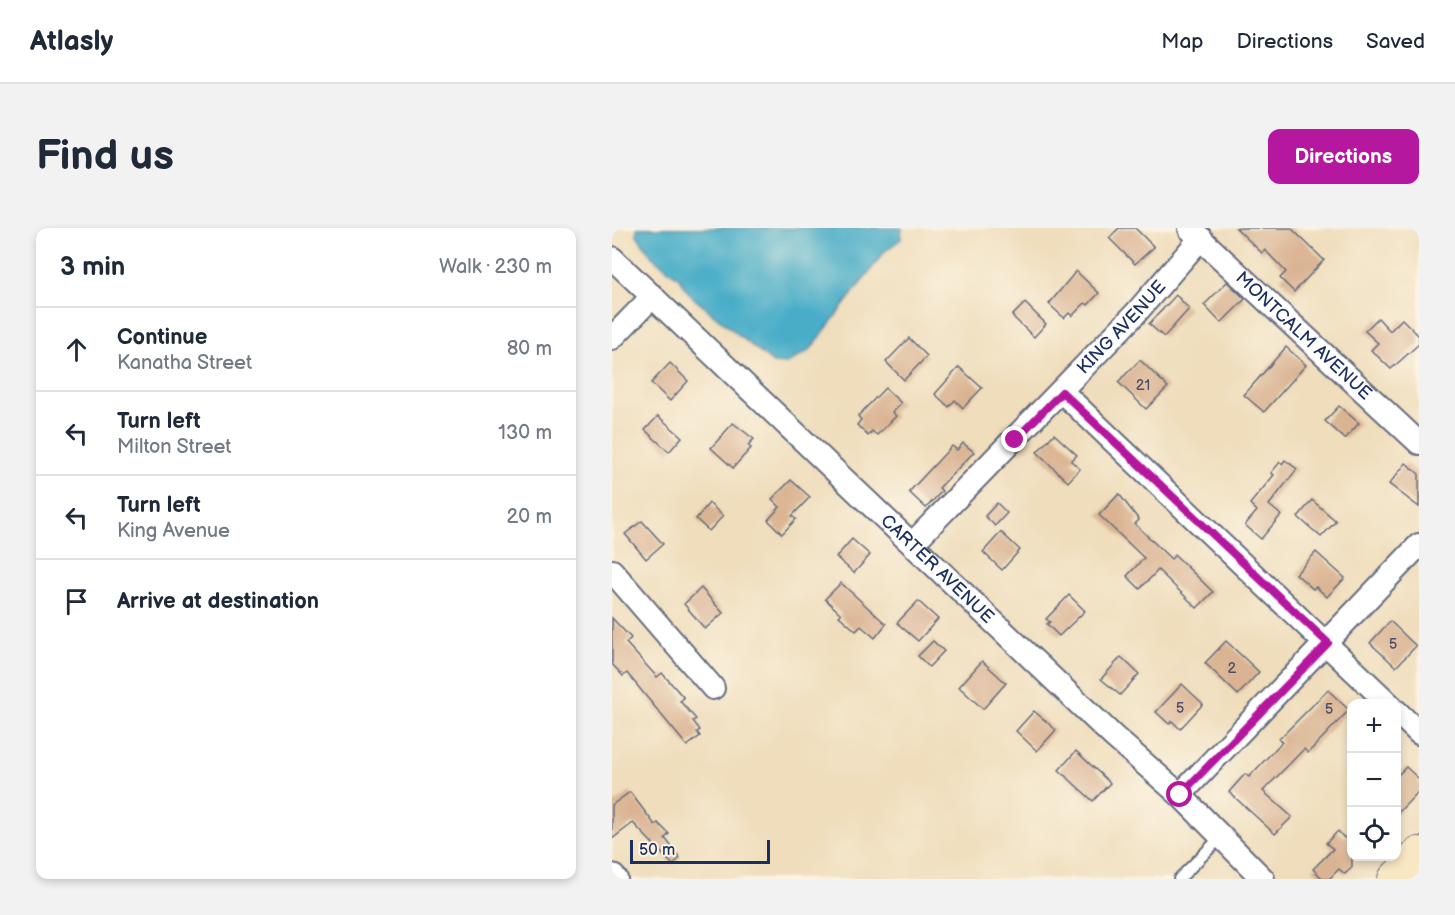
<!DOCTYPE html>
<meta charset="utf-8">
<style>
body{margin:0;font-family:"Balsamiq Sans",sans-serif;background:#f2f2f3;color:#1f2937}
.controls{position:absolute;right:18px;bottom:18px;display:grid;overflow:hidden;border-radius:12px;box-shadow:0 3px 9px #0003}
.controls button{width:54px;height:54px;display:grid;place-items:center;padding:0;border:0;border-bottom:2px solid #e0e1e3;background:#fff;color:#1f2937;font:30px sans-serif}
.scale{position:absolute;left:18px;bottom:15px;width:140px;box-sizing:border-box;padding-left:6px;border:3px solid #1b2f5e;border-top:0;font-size:16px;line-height:21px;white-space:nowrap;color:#1b2f5e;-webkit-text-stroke:4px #fcf5e5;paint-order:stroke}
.stop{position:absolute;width:18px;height:18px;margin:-14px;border:4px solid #b5179e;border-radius:50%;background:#fff}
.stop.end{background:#b5179e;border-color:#fff;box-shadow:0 2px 6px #0008}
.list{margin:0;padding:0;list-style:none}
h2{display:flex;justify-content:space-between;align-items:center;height:78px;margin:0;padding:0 24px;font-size:26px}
h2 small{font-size:20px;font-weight:400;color:#747a83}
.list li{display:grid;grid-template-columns:39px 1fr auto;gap:18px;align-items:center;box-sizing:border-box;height:84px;padding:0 24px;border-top:2px solid #e0e1e3}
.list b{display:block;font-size:22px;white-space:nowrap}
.list p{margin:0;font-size:20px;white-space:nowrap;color:#747a83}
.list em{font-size:20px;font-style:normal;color:#747a83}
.icon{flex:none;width:33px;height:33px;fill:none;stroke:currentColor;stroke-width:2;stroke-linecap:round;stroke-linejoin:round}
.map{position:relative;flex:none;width:807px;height:651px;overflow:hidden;border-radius:12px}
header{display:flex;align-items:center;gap:36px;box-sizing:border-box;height:84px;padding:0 30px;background:#fff;border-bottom:2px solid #e0e1e3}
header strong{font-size:28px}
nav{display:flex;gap:33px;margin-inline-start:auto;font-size:21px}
.intro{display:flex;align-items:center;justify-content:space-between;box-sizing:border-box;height:144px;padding:0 36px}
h1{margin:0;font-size:42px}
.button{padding:15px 27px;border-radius:12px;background:#b5179e;color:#fff;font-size:21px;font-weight:700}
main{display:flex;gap:36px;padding:0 36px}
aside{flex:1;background:#fff;border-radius:12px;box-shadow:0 3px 9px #0003}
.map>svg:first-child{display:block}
.water{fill:#49adc8;stroke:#326e93;stroke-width:1.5}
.building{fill:#dab392}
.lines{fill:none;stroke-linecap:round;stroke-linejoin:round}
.lane-casing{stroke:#656c7f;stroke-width:14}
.street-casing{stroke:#656c7f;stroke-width:26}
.secondary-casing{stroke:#656c7f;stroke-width:34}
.lane{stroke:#fff;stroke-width:10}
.street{stroke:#fff;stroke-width:22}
.secondary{stroke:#f9e7c3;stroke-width:32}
.route{stroke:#b5179e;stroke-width:8}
.labels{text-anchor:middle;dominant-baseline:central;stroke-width:4.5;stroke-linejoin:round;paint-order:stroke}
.number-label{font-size:15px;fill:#4b506b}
.street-label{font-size:18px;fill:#1b2f5e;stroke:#fcf5e5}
</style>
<header>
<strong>Atlasly</strong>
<nav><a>Map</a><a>Directions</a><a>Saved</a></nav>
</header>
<div class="intro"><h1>Find us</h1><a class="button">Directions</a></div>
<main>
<aside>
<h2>3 min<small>Walk · 230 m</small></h2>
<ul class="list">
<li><svg class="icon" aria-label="ahead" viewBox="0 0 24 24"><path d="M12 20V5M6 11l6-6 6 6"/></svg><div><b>Continue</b><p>Kanatha Street</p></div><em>80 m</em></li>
<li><svg class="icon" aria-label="left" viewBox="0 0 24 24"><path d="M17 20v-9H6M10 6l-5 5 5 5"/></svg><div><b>Turn left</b><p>Milton Street</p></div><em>130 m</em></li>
<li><svg class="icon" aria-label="left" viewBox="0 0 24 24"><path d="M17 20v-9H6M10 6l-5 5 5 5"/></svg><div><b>Turn left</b><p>King Avenue</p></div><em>20 m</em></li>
<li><svg class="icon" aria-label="arrive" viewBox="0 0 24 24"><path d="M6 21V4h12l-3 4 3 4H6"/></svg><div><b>Arrive at destination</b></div></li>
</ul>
</aside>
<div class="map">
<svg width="807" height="651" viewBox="0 0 807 651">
<rect width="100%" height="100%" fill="#fcf5e5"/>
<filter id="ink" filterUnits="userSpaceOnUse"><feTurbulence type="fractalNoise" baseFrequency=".0167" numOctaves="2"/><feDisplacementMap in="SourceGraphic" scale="12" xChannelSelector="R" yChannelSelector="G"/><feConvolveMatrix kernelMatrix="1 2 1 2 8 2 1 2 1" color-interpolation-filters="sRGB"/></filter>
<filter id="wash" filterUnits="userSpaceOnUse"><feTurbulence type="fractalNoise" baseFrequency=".008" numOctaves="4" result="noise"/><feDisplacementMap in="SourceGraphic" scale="24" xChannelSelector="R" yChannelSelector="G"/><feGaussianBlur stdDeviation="1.35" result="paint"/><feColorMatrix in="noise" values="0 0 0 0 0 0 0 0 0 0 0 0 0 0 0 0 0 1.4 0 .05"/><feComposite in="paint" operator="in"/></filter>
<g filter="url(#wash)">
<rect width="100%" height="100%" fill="#efddbb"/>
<path class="water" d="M25,0H290L289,11L273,23L198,122L175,136L161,135L78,67L67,50L40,29L25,7Z"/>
<g id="blocks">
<g class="building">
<path d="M507,0H523L542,19L523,36L497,10Z"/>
<path d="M624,0H679L712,32L682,64L668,50L674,44L653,22L650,25Z"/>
<path d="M464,43L487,65L476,77L473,75L460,88L457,85L452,90L437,76Z"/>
<path d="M615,54L633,71L609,95L592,77Z"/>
<path d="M564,67L577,81L552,109L537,96Z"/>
<path d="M413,75L434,96L422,109L400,88Z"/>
<path d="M766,90L778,103L790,91L807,108V116L779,141L759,122L766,115L753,103Z"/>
<path d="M297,110L315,128L292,152L274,134Z"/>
<path d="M674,119L694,137L652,184L632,167Z"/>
<path d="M528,132L556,159L534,181L506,154Z"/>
<path d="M58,135L76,153L58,173L39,155Z"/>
<path d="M347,139L370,160L351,180L343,172L337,179L323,166Z"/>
<path d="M273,160L289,175L280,184L284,188L265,207L260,203L256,208L245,197L249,192L246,188Z"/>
<path d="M727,178L747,195L733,211L713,193Z"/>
<path d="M46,188L70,209L57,224L33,202Z"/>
<path d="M121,195L142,211L136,217L139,220L121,240L99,220Z"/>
<path d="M442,206L465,227L459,233L468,241L456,254L425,224Z"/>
<path d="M351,215L362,224L327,260L330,263L314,280L297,264L340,218L345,222Z"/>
<path d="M673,232L685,241L657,277L669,287L649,311L633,297L645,283L638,276L662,247L659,245L668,234L670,236Z"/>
<path d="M794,235L807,246V279L777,256Z"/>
<path d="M179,252L198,269L180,288L184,291L170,306L156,292L168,279L160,271Z"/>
<path d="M507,266L527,292L523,296L559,331L563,327L601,364L585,380L546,342L528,361L515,348L532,330L487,287Z"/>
<path d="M700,272L724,293L709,309L686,289Z"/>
<path d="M97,275L111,288L97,303L84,291Z"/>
<path d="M385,275L395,285L383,298L373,288Z"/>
<path d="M30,293L51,316L34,331L13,306Z"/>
<path d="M389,304L408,322L390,342L371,324Z"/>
<path d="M240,311L258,327L242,345L224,329Z"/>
<path d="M704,324L733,350L715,369L704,359L701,361L684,346Z"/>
<path d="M229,355L274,396L263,410L249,398L244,403L227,388L229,386L213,371Z"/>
<path d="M89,360L111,385L93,401L72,376Z"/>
<path d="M457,367L473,383L447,408L435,396L438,394L434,391Z"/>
<path d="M306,373L326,391L306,413L285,395Z"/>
<path d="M0,390L19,410L14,415L45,449L50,445L72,470L68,473L84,491L81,493L88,502L85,504L88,508L75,518L15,445L11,448L0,436Z"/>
<path d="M778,393L804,418L784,439L758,415Z"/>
<path d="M321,413L332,423L317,439L306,428Z"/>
<path d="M614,413L647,444L626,467L593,435Z"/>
<path d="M509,429L527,446L508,467L489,451Z"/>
<path d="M370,433L394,455L371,481L347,459Z"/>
<path d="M570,456L591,476L568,501L560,493L557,496L544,484Z"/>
<path d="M716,462L737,482L696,525L692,521L651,563L680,589L663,606L617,564L633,546L637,549L670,514L667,511Z"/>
<path d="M422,483L444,502L425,523L404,503Z"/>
<path d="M464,523L498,555L481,573L447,542Z"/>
<path d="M794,539L807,551V563L784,587V549Z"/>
<path d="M18,564L43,597L46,595L57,606L53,610L68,630L61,637L21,595L0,611V577Z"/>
<path d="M740,602V639L733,646L727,641L717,651H711L701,641L721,621L714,615L726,603L732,610Z"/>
</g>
</g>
</g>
<g filter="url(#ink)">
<use href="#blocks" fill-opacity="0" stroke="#656c7f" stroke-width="1.5"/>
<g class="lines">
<g class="lane-casing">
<path id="lane" d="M567,651L609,609"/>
</g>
<g class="street-casing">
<g id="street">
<path id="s1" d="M578,1L807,215"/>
<path id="s2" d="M0,30L501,508L568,567L651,651"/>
<path d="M0,110L41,68"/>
<path d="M450,164L777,476"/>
<path id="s3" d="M301,315L523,86L589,10"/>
<path d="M0,343L101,460"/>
<path d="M784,483L807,505"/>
<path d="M568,567L807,317"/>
<path d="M0,647L4,651"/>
</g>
</g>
<g class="secondary-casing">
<path id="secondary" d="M782,651L807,625"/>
</g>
<use href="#lane" class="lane"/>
<use href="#street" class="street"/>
<use href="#secondary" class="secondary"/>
</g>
</g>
<g class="lines" filter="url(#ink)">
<path class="route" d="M403,212L450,164L716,415L568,567"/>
</g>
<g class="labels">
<g class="number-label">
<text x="531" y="157">21</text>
<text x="781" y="416">5</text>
<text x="620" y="440">2</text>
<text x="568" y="480">5</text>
<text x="717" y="481">5</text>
</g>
<g class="street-label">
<text stroke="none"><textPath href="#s3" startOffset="300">KING AVENUE</textPath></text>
<text stroke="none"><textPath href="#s1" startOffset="156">MONTCALM AVENUE</textPath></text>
<text stroke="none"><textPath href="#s2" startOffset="450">CARTER AVENUE</textPath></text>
</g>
</g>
</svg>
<div class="controls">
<button>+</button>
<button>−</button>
<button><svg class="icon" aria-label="locate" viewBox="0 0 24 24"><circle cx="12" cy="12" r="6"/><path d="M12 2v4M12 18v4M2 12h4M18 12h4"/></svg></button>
</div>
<div class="scale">50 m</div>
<div class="stop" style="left:568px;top:567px"></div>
<div class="stop end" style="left:403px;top:212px"></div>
</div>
</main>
